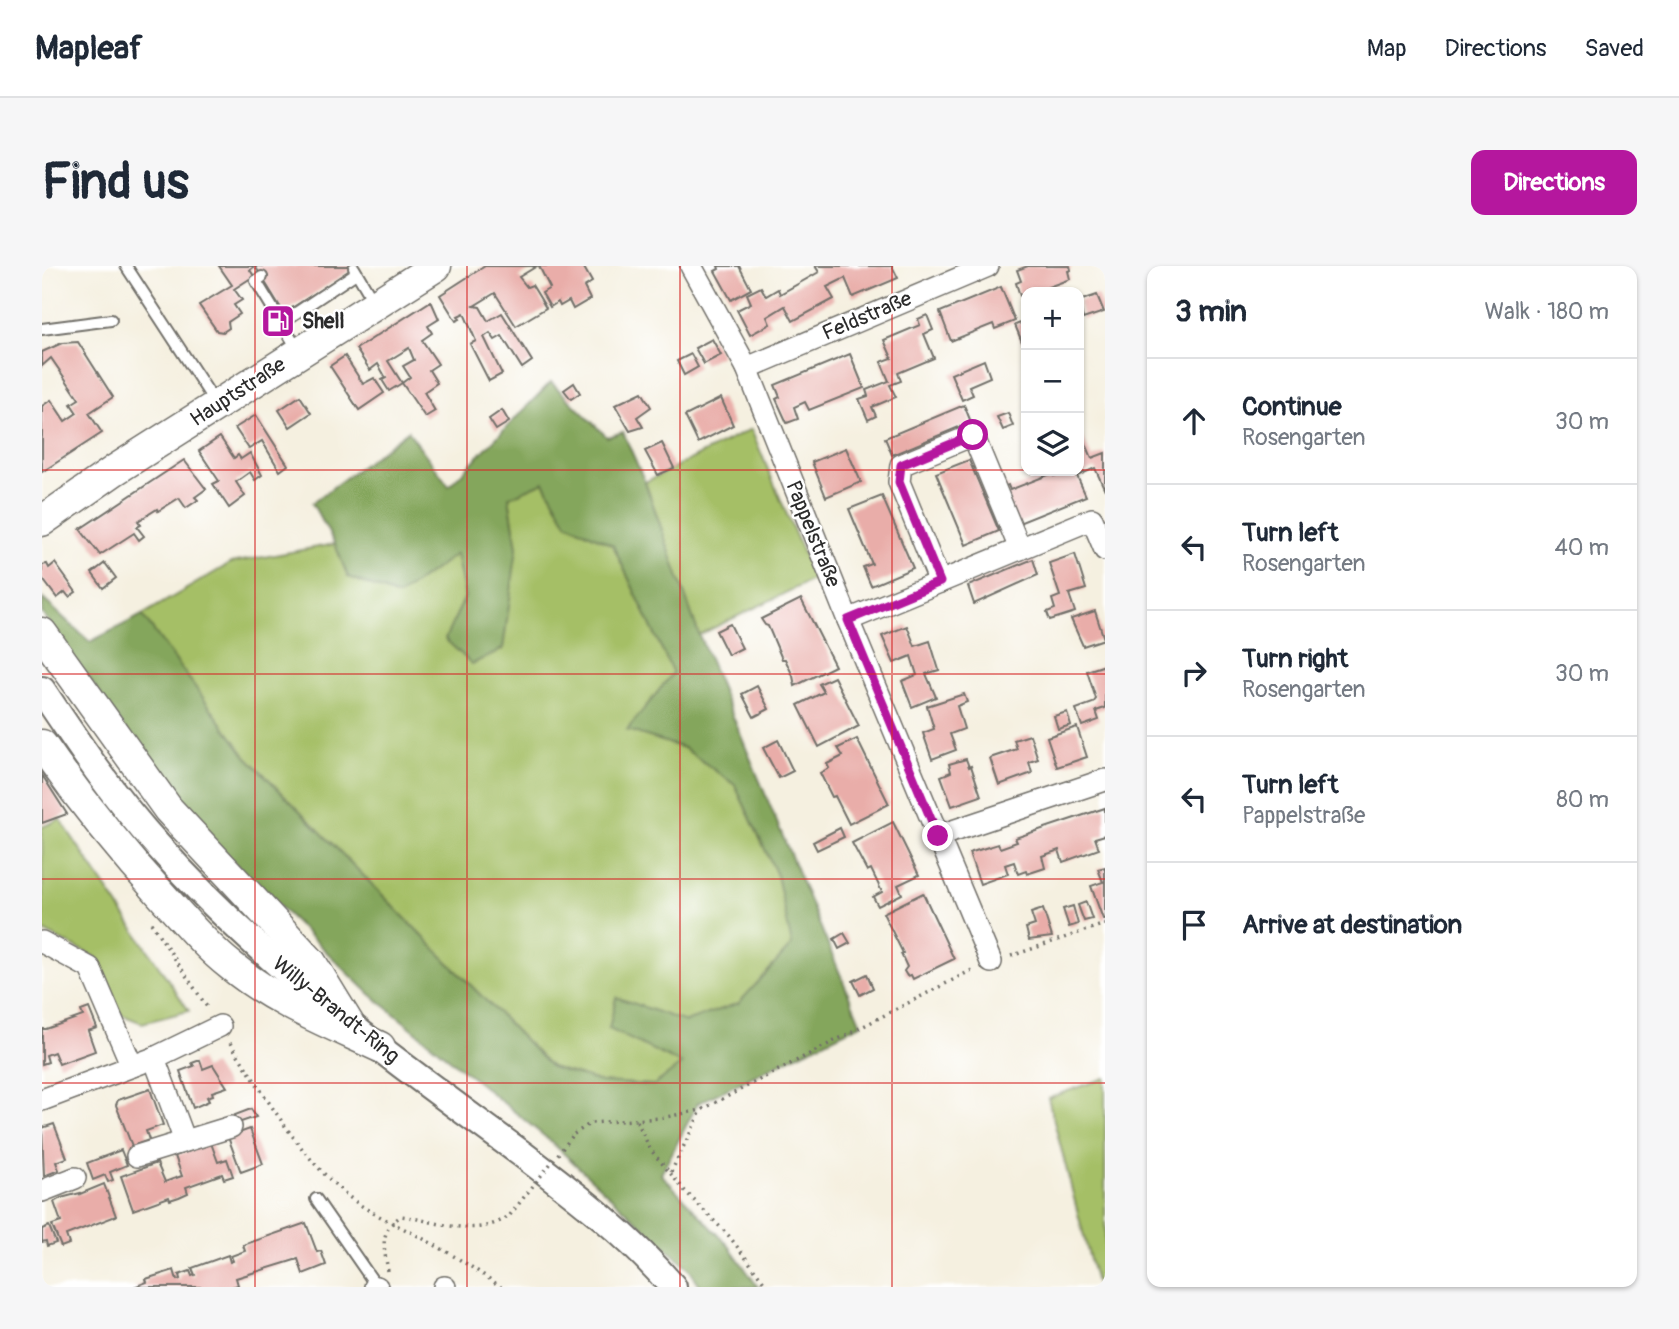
<!DOCTYPE html>
<meta charset="utf-8">
<style>
body{margin:0;font-family:Pangolin,sans-serif;background:#f6f6f7;color:#1f2937}
.controls{position:absolute;right:21px;top:21px;display:grid;overflow:hidden;border-radius:14px;box-shadow:0 2px 5px #0004}
.controls button{width:63px;height:63px;display:grid;place-items:center;padding:0;border:0;border-bottom:2px solid #e0e1e3;background:#fff;color:#1f2937;font:35px sans-serif}
.stop{position:absolute;width:21px;height:21px;margin:-16px;border:5px solid #b5179e;border-radius:50%;background:#fff}
.stop.end{background:#b5179e;border-color:#fff;box-shadow:0 2px 7px #0008}
.list{margin:0;padding:0;list-style:none}
h2{display:flex;justify-content:space-between;align-items:center;height:91px;margin:0;padding:0 28px;font-size:30px}
h2 small{font-size:23px;font-weight:400;color:#747a83}
.list li{display:grid;grid-template-columns:46px 1fr auto;gap:21px;align-items:center;box-sizing:border-box;height:126px;padding:0 28px;border-top:2px solid #e0e1e3}
.list b{display:block;font-size:26px;white-space:nowrap}
.list p{margin:0;font-size:23px;white-space:nowrap;color:#747a83}
.list em{font-size:23px;font-style:normal;color:#747a83}
.icon{flex:none;width:38px;height:38px;fill:none;stroke:currentColor;stroke-width:2;stroke-linecap:round;stroke-linejoin:round}
.map{position:relative;flex:none;width:1063px;height:1021px;overflow:hidden;border-radius:14px}
header{display:flex;align-items:center;gap:42px;box-sizing:border-box;height:98px;padding:0 35px;background:#fff;border-bottom:2px solid #e0e1e3}
header strong{font-size:33px}
nav{display:flex;gap:38px;margin-inline-start:auto;font-size:24px}
.intro{display:flex;align-items:center;justify-content:space-between;box-sizing:border-box;height:168px;padding:0 42px}
h1{margin:0;font-size:49px}
.button{padding:18px 32px;border-radius:14px;background:#b5179e;color:#fff;font-size:24px;font-weight:700}
main{display:flex;gap:42px;padding:0 42px}
aside{flex:1;background:#fff;border-radius:14px;box-shadow:0 2px 5px #0004}
.map>svg:first-child{display:block}
.green{fill:#a5bf66;stroke:#687548;stroke-width:2}
.forest{fill:#84a65b;stroke:#586843;stroke-width:2}
.building{fill:#e9ada9}
.lines{fill:none;stroke-linecap:round;stroke-linejoin:round}
.service-casing{stroke:#72706a;stroke-width:14}
.minor-casing{stroke:#72706a;stroke-width:24}
.tertiary-casing{stroke:#72706a;stroke-width:30}
.secondary-casing{stroke:#72706a;stroke-width:33}
.path{stroke:#72706a;stroke-width:3.5;stroke-dasharray:2 5;stroke-linecap:butt}
.service{stroke:#fff;stroke-width:10}
.minor{stroke:#fff;stroke-width:21}
.tertiary{stroke:#fff;stroke-width:26}
.secondary{stroke:#fff;stroke-width:30}
.path-bridge{stroke:#72706a;stroke-width:3.5;stroke-dasharray:2 5;stroke-linecap:butt}
.route{stroke:#b5179e;stroke-width:9}
.grid{fill:none;stroke:#d62828;stroke-width:2;stroke-opacity:0.55}
.labels{text-anchor:middle;dominant-baseline:central;stroke-width:5;stroke-linejoin:round;paint-order:stroke}
.street-label{font-size:21px;fill:#2b2b2b;stroke:#fff}
.poi-label{font-size:21px;font-weight:bold;fill:#2b2b2b;stroke:#fff;text-anchor:start}
</style>
<header>
<strong>Mapleaf</strong>
<nav><a>Map</a><a>Directions</a><a>Saved</a></nav>
</header>
<div class="intro"><h1>Find us</h1><a class="button">Directions</a></div>
<main>
<div class="map">
<svg width="1063" height="1021" viewBox="0 0 1063 1021">
<rect width="100%" height="100%" fill="#fff"/>
<filter id="ink" filterUnits="userSpaceOnUse"><feTurbulence type="fractalNoise" baseFrequency=".0143" numOctaves="2"/><feDisplacementMap in="SourceGraphic" scale="14" xChannelSelector="R" yChannelSelector="G"/><feConvolveMatrix kernelMatrix="1 2 1 2 8 2 1 2 1" color-interpolation-filters="sRGB"/></filter>
<filter id="wash" filterUnits="userSpaceOnUse"><feTurbulence type="fractalNoise" baseFrequency=".00686" numOctaves="4" result="noise"/><feDisplacementMap in="SourceGraphic" scale="28" xChannelSelector="R" yChannelSelector="G"/><feGaussianBlur stdDeviation="1.57" result="paint"/><feColorMatrix in="noise" values="0 0 0 0 0 0 0 0 0 0 0 0 0 0 0 0 0 1.4 0 .05"/><feComposite in="paint" operator="in"/></filter>
<g filter="url(#wash)">
<rect width="100%" height="100%" fill="#f5f0e0"/>
<g class="green">
<path d="M709,163L772,313L657,369L603,216Z"/>
<path d="M502,216L525,257L571,279L631,407L586,464L642,482L693,519L735,609L751,679L697,737L644,756L568,763L641,798L612,819L559,816L509,801L204,490L100,349L189,297L293,278L306,311L414,287L423,331L403,373L475,282L467,231Z"/>
<path d="M18,553L147,745L100,757L75,747L55,692L1,665L0,561Z"/>
<path d="M1063,812V1021H1055L1006,832Z"/>
</g>
<path class="forest" d="M509,116L565,171L581,166L603,216L657,369L819,758L656,837L619,908L687,980L716,1021H659L647,1003L507,874L328,728L149,555L0,347L1,333L48,376L100,349L204,490L509,801L559,816L612,819L640,798L567,763L574,731L644,756L697,737L750,679L735,609L693,519L642,482L585,464L631,407L571,279L525,257L502,216L467,231L475,282L461,383L430,398L403,373L423,331L414,288L356,330L306,311L293,278L270,237L366,165L407,220Z"/>
<g id="blocks">
<g class="building">
<path d="M177,0H315L242,47L213,0L208,4L212,10L192,23L200,34L192,39L198,48L186,56L187,62L181,66L175,65L157,39L190,19Z"/>
<path d="M443,0H495L477,11L485,21L490,19L504,42L474,60L453,27L432,40L438,41L446,55L460,47L490,95L480,102L460,70L453,74L448,67L442,71L460,108L447,115L428,78L434,75L422,47L416,50L418,53L414,55L398,29Z"/>
<path d="M497,0H541L550,16L542,21L548,33L531,43L527,35L518,40L516,36L508,41L500,27L508,22Z"/>
<path d="M676,0H697L709,23L689,34L673,5L677,3Z"/>
<path d="M773,0H850L856,12L811,31L803,12L785,21L792,33L751,55L743,40L725,51L728,58L708,69L695,44L709,37L705,28L719,21L724,30L736,23L738,28L777,6Z"/>
<path d="M986,0H1028L1029,4L1026,5L1028,13L1006,21L1008,26H996L995,24L978,30L974,17L979,15L975,4Z"/>
<path d="M959,21L973,55L953,63L951,58L909,75L898,46Z"/>
<path d="M1055,29L1062,46L1041,53L1037,35Z"/>
<path d="M389,35L397,53L386,60L390,67L380,74L396,98L387,104L395,117L382,126L393,145L383,151L360,117L368,111L361,100L372,94L367,82L346,95L360,117L347,125L340,114L344,112L336,98L328,104L314,83Z"/>
<path d="M885,49L891,64L882,68L892,92L856,107L859,115L848,119L854,131L830,141L834,150L826,154L817,133L826,130L824,124L847,115L839,96L850,92L842,74L878,59L876,53Z"/>
<path d="M984,55V74L980,76L973,59Z"/>
<path d="M670,73L679,89L662,98L653,82Z"/>
<path d="M36,76L71,131L47,147L60,167L0,206V140L9,134L23,155L35,147L29,138L37,133L9,92L0,100V86L20,77Z"/>
<path d="M649,88L656,101L642,109L635,95Z"/>
<path d="M808,88L822,122L767,144L763,136L752,141L756,153L745,157L734,133L738,131L733,119Z"/>
<path d="M303,90L321,118L332,112L342,127L317,144L288,100Z"/>
<path d="M942,94L948,111L927,120L931,129L920,134L909,108Z"/>
<path d="M532,117L538,127L529,133L522,124Z"/>
<path d="M600,126L609,141L595,151L601,161L588,165L573,139Z"/>
<path d="M258,130L269,147L248,161L237,144Z"/>
<path d="M679,132L691,159L656,177L643,150Z"/>
<path d="M922,139L929,156L850,189L843,172Z"/>
<path d="M460,144L467,156L454,164L447,153Z"/>
<path d="M966,147L971,160L961,164L955,151Z"/>
<path d="M214,149L246,199L238,205L220,175L207,183L193,162Z"/>
<path d="M178,171L192,192L196,189L199,193L208,187L220,209L213,214L208,206L194,216L203,230L187,242L171,218L177,215L157,185Z"/>
<path d="M1041,171L1050,192L1063,187V224L1053,202L1035,210L1044,230L972,259L957,223L966,219L968,224L1011,207L1012,210L1026,205H1037V173Z"/>
<path d="M620,177L632,202L616,209L603,185Z"/>
<path d="M804,182L819,216L784,231L770,196Z"/>
<path d="M142,194L164,223L153,231L156,234L144,242L137,232L116,245L115,243L96,255L99,259L95,261L102,270L97,274L92,267L58,289L38,263Z"/>
<path d="M927,194L957,265L924,279L894,207Z"/>
<path d="M840,230L871,302L829,320L821,301L830,298L807,243Z"/>
<path d="M1033,288L1044,323L1027,328L1033,346L1008,354L1005,346L1013,343L1010,333L1018,330L1007,297Z"/>
<path d="M991,293L996,309L932,338L926,320Z"/>
<path d="M13,297L34,326L27,331L23,326L15,332L0,312V299L5,298L7,302Z"/>
<path d="M63,297L74,312L61,322L50,307Z"/>
<path d="M759,333L793,400L753,420L751,410L743,393H740L726,360L723,359L719,353Z"/>
<path d="M1053,345L1062,373L1041,380L1029,353Z"/>
<path d="M688,358L700,382L686,389L674,365Z"/>
<path d="M865,360L873,380L888,375L897,404L884,408L894,431L870,441L860,415L875,409L869,390L852,397L840,370Z"/>
<path d="M1063,399V442L1054,445L1057,454L1040,460L1034,443L1051,437L1054,433L1045,405Z"/>
<path d="M792,411L817,460L777,481L756,439L782,426L777,418Z"/>
<path d="M715,420L727,443L712,451L700,428Z"/>
<path d="M922,428L925,436L915,440L922,463L908,468L914,484L890,493L881,467L892,463L885,440Z"/>
<path d="M1025,446L1029,459L1016,463L1012,450Z"/>
<path d="M1035,461L1045,491L1015,501L1005,471Z"/>
<path d="M988,469L996,493L987,496L990,507L957,519L948,492L975,483L972,474Z"/>
<path d="M815,473L847,538L807,558L793,530L790,531L778,507L787,502L785,498L801,490L796,482Z"/>
<path d="M736,474L751,505L737,512L721,482Z"/>
<path d="M924,493L927,501L929,500L939,530L910,540L899,510L909,506L907,498Z"/>
<path d="M0,509L25,548L0,557Z"/>
<path d="M1063,542V569L1053,572L1057,583L1021,596L1017,584L1000,590L1003,602L985,608L984,605L976,608L972,596L963,599L966,608L938,618L927,587L956,578L958,582L975,576L973,572Z"/>
<path d="M851,556L877,609L856,619L860,628L836,640L831,631L840,626L829,603L825,605L810,577Z"/>
<path d="M798,562L802,571L775,584L771,576Z"/>
<path d="M1063,601V653H1061L1049,620L1061,616L1056,603Z"/>
<path d="M881,627L912,693L871,713L869,709L865,710L862,705L865,701L859,688L861,687L841,647Z"/>
<path d="M1044,636L1050,653L1042,655L1036,639Z"/>
<path d="M1031,640L1036,658L1027,661L1021,643Z"/>
<path d="M1001,643L1010,671L987,674L984,662L993,659L989,647Z"/>
<path d="M802,667L808,677L797,683L792,673Z"/>
<path d="M825,708L831,722L818,729L811,715Z"/>
<path d="M47,742L55,762L46,765L53,785L17,798L12,786L4,789L6,796L0,798V763H4L41,750L39,745Z"/>
<path d="M158,794L161,803L171,799L185,821L170,826L171,829L165,831L167,835L151,842L138,805L152,800L150,797Z"/>
<path d="M108,823L121,859L104,865L107,874L90,880L74,839L76,834Z"/>
<path d="M209,843L214,851L196,857L193,849Z"/>
<path d="M12,858L25,892L14,896L17,904L2,910L0,862Z"/>
<path d="M208,863L221,898L199,906L186,871Z"/>
<path d="M169,877L176,896L185,893L191,910L182,913L180,908L144,921L146,927L137,931L128,934L127,931L91,944L79,910L115,897L123,916L131,913L140,910L133,890Z"/>
<path d="M79,884L85,899L68,906L71,914L66,916L63,909L51,914L45,897Z"/>
<path d="M62,918L74,950L24,969L27,978L19,981L10,959L19,956L12,936L19,932L38,927V928Z"/>
<path d="M264,957L275,986L279,985L284,999L261,1008L256,993L194,1012L196,1019L190,1021H92L105,1016L104,1013L132,1004L135,1014L138,1013L137,1009L148,1005L150,1010L153,1009L150,1002L186,989L188,996L191,995L189,990L203,985L201,979Z"/>
<path d="M7,960L14,977L5,980L4,975L0,976V963Z"/>
</g>
</g>
</g>
<g filter="url(#ink)">
<use href="#blocks" fill-opacity="0" stroke="#72706a" stroke-width="2"/>
<g class="lines">
<g class="service-casing">
<g id="service">
<path d="M84,0L174,138"/>
<path d="M312,2L332,36"/>
<path d="M220,11L214,15L256,84"/>
<path d="M239,57L314,7"/>
<path d="M0,63L69,54"/>
<path d="M274,933L335,1021"/>
</g>
</g>
<g class="minor-casing">
<g id="minor">
<path d="M649,0L705,102L806,354L949,696"/>
<path d="M705,102L946,0"/>
<path d="M898,316L857,216L859,199L931,169L978,283"/>
<path d="M806,354L1050,253L1063,284"/>
<path d="M896,570L1063,514"/>
<path d="M0,676L48,702L90,800"/>
<path d="M112,792L143,875"/>
<path d="M0,834L112,792L178,760"/>
<path d="M95,890L189,861"/>
<path d="M0,925L33,912"/>
<path d="M333,1021H335"/>
<path d="M402,1021H403"/>
</g>
</g>
<g class="tertiary-casing">
<path id="tertiary" d="M0,424C36,478 73,533 117,581C175,646 239,703 307,758C363,803 422,845 480,888C534,929 587,969 631,1021"/>
</g>
<g class="secondary-casing">
<g id="secondary">
<path d="M0,255L73,204L394,0"/>
<path d="M0,367L126,543L269,696L307,758"/>
<path d="M0,479C38,534 79,585 124,634C144,656 164,680 188,699C231,735 287,757 338,781"/>
</g>
</g>
<g class="path">
<path d="M109,657L167,744"/>
<path d="M969,690L1063,658"/>
<path d="M188,777C224,830 256,889 306,930C327,947 352,957 376,970C405,985 432,1002 459,1021"/>
<path d="M595,855L608,883L643,925L687,970L726,1021"/>
<path d="M532,868L549,857L619,852L659,844L932,703"/>
<path d="M629,906L659,845"/>
<path d="M346,1005C342,981 336,966 359,950C396,955 434,974 468,949"/>
</g>
<use href="#service" class="service"/>
<use href="#minor" class="minor"/>
<use href="#tertiary" class="tertiary"/>
<use href="#secondary" class="secondary"/>
<path class="path-bridge" d="M468,949L532,868"/>
</g>
</g>
<g class="lines" filter="url(#ink)">
<path class="route" d="M896,570L806,354L898,316L857,216L859,199L931,169"/>
</g>
<path class="grid" d="M213,0V1021M425,0V1021M638,0V1021M850,0V1021M0,204H984M1037,204H1063M0,408H1063M0,613H1063M0,817H1063"/>
<defs>
<g id="fuel-square" transform="scale(1.75)"><rect x="-9" y="-9" width="18" height="18" rx="4" fill="#b5179e" stroke="#fff"/><path d="M-5.5-6h7V0h2V4h1.3V-2.5L3-4.5l.8-.8L6-3V5H2.5V1h-1V6h-7ZM-4.2-4.7v3.2H.2V-4.7Z" fill="#fff"/></g>
</defs>
<g fill-rule="evenodd">
<use href="#fuel-square" x="236" y="55"/>
</g>
<g class="labels">
<g class="street-label">
<text transform="translate(825 50) rotate(-23)">Feldstraße</text>
<text transform="translate(196 126) rotate(-33)">Hauptstraße</text>
<text transform="translate(771 268) rotate(68)">Pappelstraße</text>
<text transform="translate(294 744) rotate(39)">Willy-Brandt-Ring</text>
</g>
<g class="poi-label">
<text x="260" y="55">Shell</text>
</g>
</g>
</svg>
<div class="controls">
<button>+</button>
<button>−</button>
<button><svg class="icon" aria-label="layers" viewBox="0 0 24 24"><path d="M12 4l9 5-9 5-9-5zM3 14l9 5 9-5"/></svg></button>
</div>
<div class="stop" style="left:931px;top:169px"></div>
<div class="stop end" style="left:896px;top:570px"></div>
</div>
<aside>
<h2>3 min<small>Walk · 180 m</small></h2>
<ul class="list">
<li><svg class="icon" aria-label="ahead" viewBox="0 0 24 24"><path d="M12 20V5M6 11l6-6 6 6"/></svg><div><b>Continue</b><p>Rosengarten</p></div><em>30 m</em></li>
<li><svg class="icon" aria-label="left" viewBox="0 0 24 24"><path d="M17 20v-9H6M10 6l-5 5 5 5"/></svg><div><b>Turn left</b><p>Rosengarten</p></div><em>40 m</em></li>
<li><svg class="icon" aria-label="right" viewBox="0 0 24 24"><path d="M7 20v-9h11M14 6l5 5-5 5"/></svg><div><b>Turn right</b><p>Rosengarten</p></div><em>30 m</em></li>
<li><svg class="icon" aria-label="left" viewBox="0 0 24 24"><path d="M17 20v-9H6M10 6l-5 5 5 5"/></svg><div><b>Turn left</b><p>Pappelstraße</p></div><em>80 m</em></li>
<li><svg class="icon" aria-label="arrive" viewBox="0 0 24 24"><path d="M6 21V4h12l-3 4 3 4H6"/></svg><div><b>Arrive at destination</b></div></li>
</ul>
</aside>
</main>
